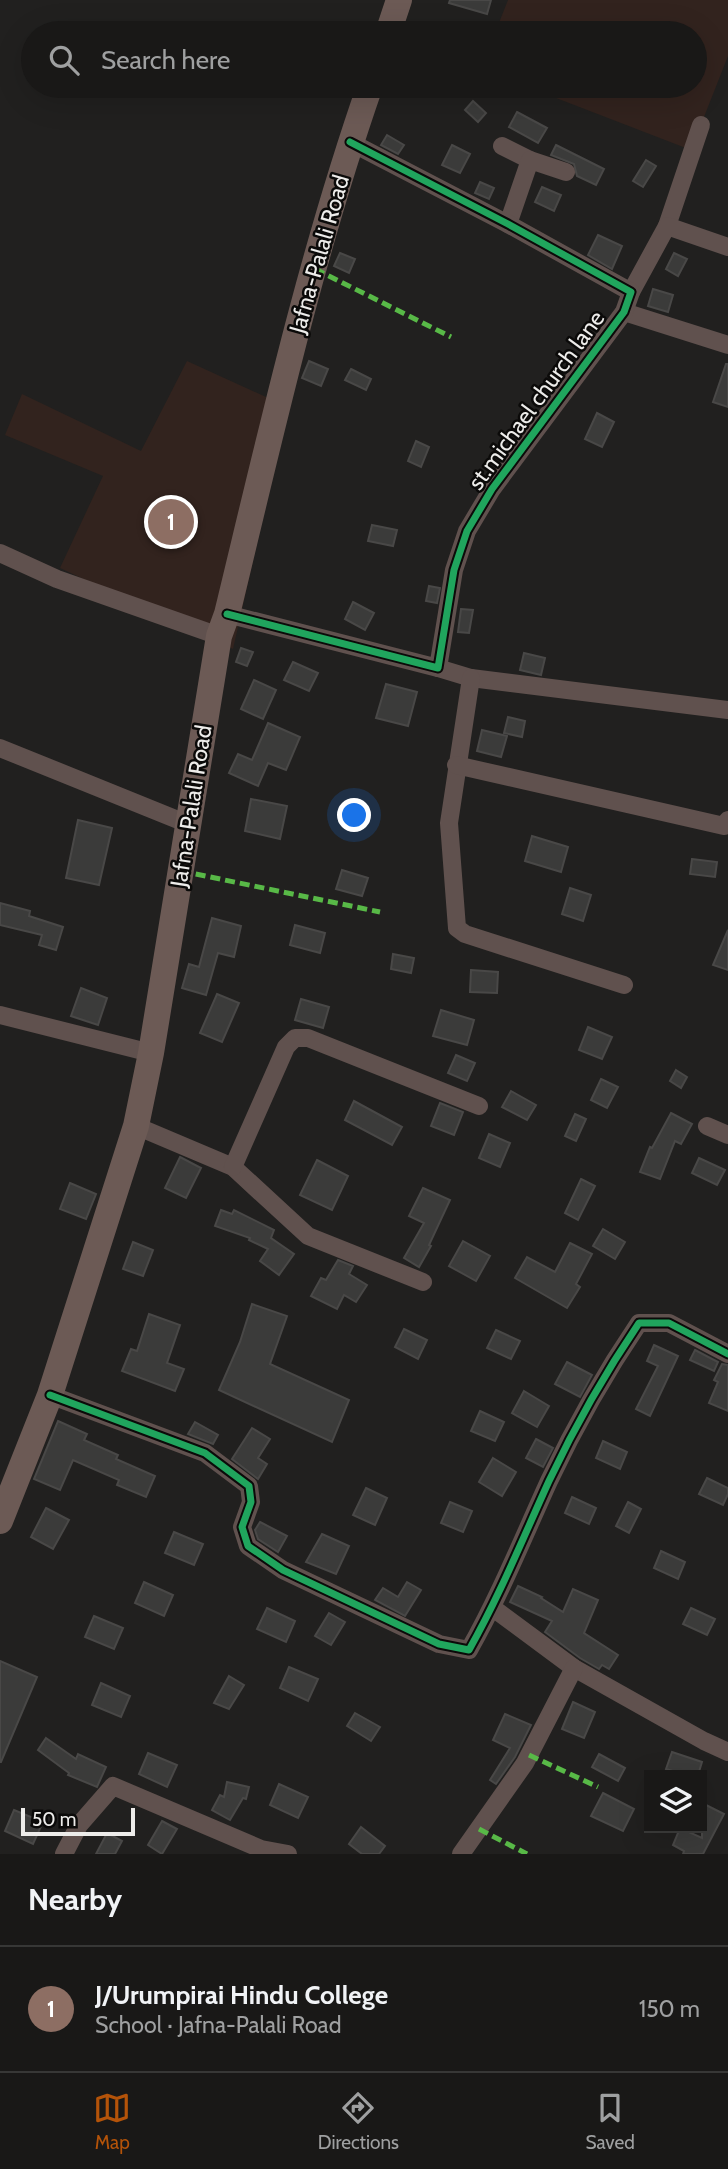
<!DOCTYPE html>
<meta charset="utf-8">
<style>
body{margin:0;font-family:Cabin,sans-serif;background:#262524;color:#f1f3f6}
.controls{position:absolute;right:21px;bottom:21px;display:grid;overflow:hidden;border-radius:0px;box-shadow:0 7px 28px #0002}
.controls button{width:63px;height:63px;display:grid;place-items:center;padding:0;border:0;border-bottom:2px solid #373736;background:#191817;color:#f1f3f6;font:35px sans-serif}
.scale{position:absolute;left:21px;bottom:18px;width:114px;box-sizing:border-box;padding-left:7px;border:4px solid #edecea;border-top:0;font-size:19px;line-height:24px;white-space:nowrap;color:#edecea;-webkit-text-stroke:5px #0b0a09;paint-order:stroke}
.you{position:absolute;left:355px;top:816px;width:24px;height:24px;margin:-18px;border:5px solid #fff;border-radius:50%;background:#1a73e8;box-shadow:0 0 0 10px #1a73e833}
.badge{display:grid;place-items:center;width:46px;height:46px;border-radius:50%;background:#b45309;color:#fff;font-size:23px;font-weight:700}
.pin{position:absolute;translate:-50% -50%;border:4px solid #fff;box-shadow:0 2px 7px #0006}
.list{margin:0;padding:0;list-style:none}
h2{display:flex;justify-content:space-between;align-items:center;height:91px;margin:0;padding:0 28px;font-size:30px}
h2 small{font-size:23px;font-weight:400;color:#9fa0a1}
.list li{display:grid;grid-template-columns:46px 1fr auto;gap:21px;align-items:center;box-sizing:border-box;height:126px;padding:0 28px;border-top:2px solid #373736}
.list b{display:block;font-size:26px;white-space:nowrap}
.list p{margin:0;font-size:23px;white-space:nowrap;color:#9fa0a1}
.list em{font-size:23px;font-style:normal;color:#9fa0a1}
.icon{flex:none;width:38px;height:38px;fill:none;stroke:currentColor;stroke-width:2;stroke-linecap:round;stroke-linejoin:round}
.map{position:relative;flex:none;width:728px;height:1854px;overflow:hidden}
.search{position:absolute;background:#191817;box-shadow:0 7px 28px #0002;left:21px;right:21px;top:21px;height:77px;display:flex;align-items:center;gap:18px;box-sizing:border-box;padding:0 24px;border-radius:38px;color:#9fa0a1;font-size:26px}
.sheet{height:217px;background:#191817}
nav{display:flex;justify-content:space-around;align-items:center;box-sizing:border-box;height:98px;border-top:2px solid #373736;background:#191817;font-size:19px;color:#9fa0a1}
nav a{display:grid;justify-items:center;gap:4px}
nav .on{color:#b45309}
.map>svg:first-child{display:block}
.education{fill:#32231e}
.building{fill:#3b3b3a;stroke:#494847;stroke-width:2}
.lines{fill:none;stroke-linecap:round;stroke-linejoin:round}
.minor{stroke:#60514e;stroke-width:18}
.primary{stroke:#6c5a55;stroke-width:26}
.quiet{stroke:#58b947;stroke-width:5;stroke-dasharray:10 5;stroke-linecap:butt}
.cycleway-casing{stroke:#0b0a09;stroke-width:11}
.cycleway{stroke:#20a55d;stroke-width:7}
.labels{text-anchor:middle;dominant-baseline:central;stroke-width:5;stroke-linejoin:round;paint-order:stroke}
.street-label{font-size:23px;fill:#edecea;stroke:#0b0a09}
</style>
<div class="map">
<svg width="728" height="1854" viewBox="0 0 728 1854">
<rect width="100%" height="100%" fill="#21201f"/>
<g class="education">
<path d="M508,0H728V56L691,150L525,86H695V33H495Z"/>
<path d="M187,361L288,407L233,649L60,568L103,476L5,435L22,394L141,451Z"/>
</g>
<g class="building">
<path d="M450,0H491L487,14L449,3Z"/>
<path d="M473,101L486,113L478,122L465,110Z"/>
<path d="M517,112L547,128L538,143L509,127Z"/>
<path d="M387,135L404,145L398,154L381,145Z"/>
<path d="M452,145L470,154L460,173L442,165Z"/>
<path d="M556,145L604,169L596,185L577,176L574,164L551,155Z"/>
<path d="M646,160L656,166L643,187L633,181Z"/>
<path d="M480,182L494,188L489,199L475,193Z"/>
<path d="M542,187L561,195L554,211L535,202Z"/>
<path d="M598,235L622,246L612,269L588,255Z"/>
<path d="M340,253L355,259L349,273L334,266Z"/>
<path d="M674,253L687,259L678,276L666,269Z"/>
<path d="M653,289L673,295L668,312L648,306Z"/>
<path d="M309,361L328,369L321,386L302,378Z"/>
<path d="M726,364H728V407L713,402Z"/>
<path d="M351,369L371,379L366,390L345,380Z"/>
<path d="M597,413L614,422L602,447L585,439Z"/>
<path d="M416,441L429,447L421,467L408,461Z"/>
<path d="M372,525L397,530L393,546L368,541Z"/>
<path d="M429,586L440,588L437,603L426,601Z"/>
<path d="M353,602L374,613L365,630L345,619Z"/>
<path d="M461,609L473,610L469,633L458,632Z"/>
<path d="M241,648L253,652L247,666L236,662Z"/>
<path d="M524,653L545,658L541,675L520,670Z"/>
<path d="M293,662L318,673L309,691L284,680Z"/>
<path d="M254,680L276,690L263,719L241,709Z"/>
<path d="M386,684L417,692L408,726L376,718Z"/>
<path d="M508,717L525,721L522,737L504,733Z"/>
<path d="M268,723L300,737L286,770L268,763L258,786L229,773L238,754L252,760Z"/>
<path d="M482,730L507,736L501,757L477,751Z"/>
<path d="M251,799L287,806L280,839L245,831Z"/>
<path d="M78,820L112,828L99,885L66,878Z"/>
<path d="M532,836L568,847L561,872L525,861Z"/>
<path d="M692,859L717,862L715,877L690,874Z"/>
<path d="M342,870L368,878L362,896L336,889Z"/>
<path d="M570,888L591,895L583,921L562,914Z"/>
<path d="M0,903L30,911L29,916L63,927L56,950L39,945L42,935L0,925Z"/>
<path d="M212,918L241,926L234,957L218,953L206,995L182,988L189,964L199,967Z"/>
<path d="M295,925L325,933L320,953L290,945Z"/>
<path d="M728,930V970L713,965Z"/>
<path d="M393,954L414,958L411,973L391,969Z"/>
<path d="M471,970L498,972L497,993L470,992Z"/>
<path d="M81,988L107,998L98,1025L71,1016Z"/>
<path d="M217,994L239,1003L222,1042L200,1033Z"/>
<path d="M301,999L329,1007L323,1028L295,1020Z"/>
<path d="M441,1010L474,1020L467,1045L433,1036Z"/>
<path d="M588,1027L612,1037L602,1059L579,1050Z"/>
<path d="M456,1055L475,1063L467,1081L448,1073Z"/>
<path d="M676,1070L687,1077L681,1088L670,1081Z"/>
<path d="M601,1079L618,1087L607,1108L591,1100Z"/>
<path d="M511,1091L536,1105L527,1120L502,1107Z"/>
<path d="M354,1101L402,1127L392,1145L345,1120Z"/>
<path d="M440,1103L463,1112L454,1135L431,1126Z"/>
<path d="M671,1113L692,1124L681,1144L675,1141L660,1179L640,1172L650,1147L652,1148Z"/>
<path d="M575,1114L586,1119L576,1141L565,1136Z"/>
<path d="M489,1134L510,1143L500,1167L479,1158Z"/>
<path d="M180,1157L201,1168L186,1198L165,1188Z"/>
<path d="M699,1158L725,1170L717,1185L692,1173Z"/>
<path d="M317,1160L348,1176L332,1210L300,1195Z"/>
<path d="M581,1179L595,1186L578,1220L565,1213Z"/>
<path d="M70,1183L96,1194L86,1219L60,1209Z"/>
<path d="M423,1188L450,1200L429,1245L431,1246L419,1267L404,1258L424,1223L409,1216Z"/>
<path d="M221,1210L232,1214L234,1210L274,1230L271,1238L294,1254L279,1275L260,1261L268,1249L249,1240L250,1238L215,1226Z"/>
<path d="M603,1229L625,1242L615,1259L593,1246Z"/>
<path d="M463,1241L490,1256L476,1281L449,1266Z"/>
<path d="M133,1242L153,1250L143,1276L123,1269Z"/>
<path d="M570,1243L592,1254L576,1284L580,1287L567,1308L515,1278L527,1257L555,1272Z"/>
<path d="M338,1260L353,1266L349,1274L367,1285L356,1302L344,1295L337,1309L311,1296L321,1278L326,1280Z"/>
<path d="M252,1304L287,1316L270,1364L349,1400L332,1442L219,1390L240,1342Z"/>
<path d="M149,1314L180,1325L167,1363L184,1369L175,1391L122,1371L131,1349L137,1351Z"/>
<path d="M404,1329L427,1340L418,1359L395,1347Z"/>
<path d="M496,1330L520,1341L511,1359L487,1348Z"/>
<path d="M654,1345L678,1356L650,1416L636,1409L658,1366L647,1361Z"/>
<path d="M695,1350L718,1362L714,1371L690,1360Z"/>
<path d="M567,1362L592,1375L580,1397L555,1384Z"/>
<path d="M722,1364L728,1365V1411L709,1403L718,1382L714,1380Z"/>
<path d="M524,1391L549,1406L537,1427L512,1413Z"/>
<path d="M480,1411L504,1422L495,1441L471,1431Z"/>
<path d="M58,1421L87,1434L84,1440L118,1455L116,1459L155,1476L146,1497L117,1485L119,1480L73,1460L60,1490L34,1479Z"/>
<path d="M195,1422L218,1435L213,1444L188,1434Z"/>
<path d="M252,1428L270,1439L258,1458L267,1464L258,1479L232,1459Z"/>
<path d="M536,1439L553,1448L543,1467L526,1458Z"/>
<path d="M603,1441L627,1452L620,1469L596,1458Z"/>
<path d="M493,1458L516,1472L502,1496L479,1482Z"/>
<path d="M707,1478L728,1488V1494L723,1505L699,1494Z"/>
<path d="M366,1488L387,1498L375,1525L353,1515Z"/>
<path d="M572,1497L596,1508L589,1524L565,1513Z"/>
<path d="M450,1502L472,1511L463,1532L441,1523Z"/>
<path d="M628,1502L641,1509L629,1533L616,1526Z"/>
<path d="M46,1508L69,1520L53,1549L31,1537Z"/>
<path d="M260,1522L287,1536L278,1552L258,1539L255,1530Z"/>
<path d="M174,1532L203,1544L194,1565L165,1553Z"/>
<path d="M322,1534L349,1546L336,1574L306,1562Z"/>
<path d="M661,1551L685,1562L678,1579L654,1568Z"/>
<path d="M144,1582L173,1595L164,1616L135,1603Z"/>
<path d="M407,1582L421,1590L405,1616L375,1600L383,1588L398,1597Z"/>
<path d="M518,1586L542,1597L541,1598L563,1612L573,1589L598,1600L584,1633L618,1655L609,1669L602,1665L599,1669L580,1658L545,1632L552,1621L510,1602Z"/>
<path d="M267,1608L295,1621L286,1642L257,1629Z"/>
<path d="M691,1608L715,1619L707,1635L683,1624Z"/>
<path d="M329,1613L345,1622L331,1645L315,1636Z"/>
<path d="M94,1616L123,1628L114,1649L85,1637Z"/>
<path d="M0,1661L37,1677L1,1762H0Z"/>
<path d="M289,1667L318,1679L308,1701L280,1688Z"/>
<path d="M229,1676L244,1685L229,1709L214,1703Z"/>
<path d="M101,1683L130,1696L121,1717L92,1705Z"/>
<path d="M573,1702L595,1712L584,1738L562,1729Z"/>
<path d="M355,1713L380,1727L371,1741L347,1726Z"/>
<path d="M505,1714L531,1725L515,1757L496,1784L490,1780L510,1748L493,1740Z"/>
<path d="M46,1738L76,1759L78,1754L106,1767L97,1787L68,1775L69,1773L38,1750Z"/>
<path d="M672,1752L702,1762L698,1775H686L666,1769Z"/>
<path d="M148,1753L177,1765L167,1787L139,1774Z"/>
<path d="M599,1754L625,1768L618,1781L592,1767Z"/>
<path d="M227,1782L249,1787L246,1799L243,1798L230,1820L212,1810L220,1795L224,1797Z"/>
<path d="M279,1784L308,1797L298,1818L270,1805Z"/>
<path d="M603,1793L634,1809L623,1831L591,1816Z"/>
<path d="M702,1803L724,1814L703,1854H683L684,1851L673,1845L680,1828L702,1838Z"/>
<path d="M14,1810L43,1822L33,1844L5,1831Z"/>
<path d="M162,1821L177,1829L162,1854L148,1845Z"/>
<path d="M361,1827L385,1846L379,1854H362L349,1844Z"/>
<path d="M107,1833L122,1841L115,1854H96Z"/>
</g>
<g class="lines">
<g class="minor">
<path d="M502,146L530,160"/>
<path d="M508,224L530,160L566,172"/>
<path d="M667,226L701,125"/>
<path d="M631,292L667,226L728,247"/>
<path d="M624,312L728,345"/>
<path d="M0,553L57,579L219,636"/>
<path d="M227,614L438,668L454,570L467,531L492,489L624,312L631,292L508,224L350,142"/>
<path d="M438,668L471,678L728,710"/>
<path d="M471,678L449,823L457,928L465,934L624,985"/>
<path d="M0,748L188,824"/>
<path d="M456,765L724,826L728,820"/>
<path d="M0,1015L151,1053"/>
<path d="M136,1126L233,1167L308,1236L423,1282"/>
<path d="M707,1126L728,1135"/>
<path d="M233,1167L286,1047L295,1038H308L479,1106"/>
<path d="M50,1395L205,1453L249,1486L251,1502L242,1527L248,1546L283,1570L439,1644L469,1650C500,1595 523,1538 549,1481C575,1426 605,1373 639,1323H669L728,1354"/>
<path d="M493,1608L574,1668L704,1741L728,1752"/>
<path d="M64,1854L79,1825L113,1786L261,1849L288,1854"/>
<path d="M461,1854L525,1763L574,1668"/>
</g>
<g class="primary">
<path d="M388,33L399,0"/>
<path d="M0,1521L50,1395L136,1126L151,1053L219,636L227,614C270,437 310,258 370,86"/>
</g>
<g class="quiet">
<path d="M315,269L451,337"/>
<path d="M181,871L380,912"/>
<path d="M529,1755L598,1787"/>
<path d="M479,1829L527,1854"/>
</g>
<g class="cycleway-casing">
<g id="cycleway">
<path d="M227,614L438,668L454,570L467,531L492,489L624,312L631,292L508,224L350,142"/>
<path d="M50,1395L205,1453L249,1486L251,1502L242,1527L248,1546L283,1570L439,1644L469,1650C500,1595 523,1538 549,1481C575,1426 605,1373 639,1323H669L728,1354"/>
</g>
</g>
<use href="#cycleway" class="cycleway"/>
</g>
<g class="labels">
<g class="street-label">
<text transform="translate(319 254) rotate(-74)">Jafna-Palali Road</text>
<text transform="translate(536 400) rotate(-54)">st.michael church lane</text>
<text transform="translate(191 806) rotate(-81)">Jafna-Palali Road</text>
</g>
</g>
</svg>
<div class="controls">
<button><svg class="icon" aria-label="layers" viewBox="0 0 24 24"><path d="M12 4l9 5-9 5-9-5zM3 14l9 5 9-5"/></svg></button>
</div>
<div class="scale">50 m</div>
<div class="you"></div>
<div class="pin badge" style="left:171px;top:522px;background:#8d6e63">1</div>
<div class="search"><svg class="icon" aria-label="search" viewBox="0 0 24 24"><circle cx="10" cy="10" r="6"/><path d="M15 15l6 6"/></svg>Search here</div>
</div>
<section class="sheet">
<h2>Nearby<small></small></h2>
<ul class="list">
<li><span class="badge" style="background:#8d6e63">1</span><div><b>J/Urumpirai Hindu College</b><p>School · Jafna-Palali Road</p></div><em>150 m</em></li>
</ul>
</section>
<nav>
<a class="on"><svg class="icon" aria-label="map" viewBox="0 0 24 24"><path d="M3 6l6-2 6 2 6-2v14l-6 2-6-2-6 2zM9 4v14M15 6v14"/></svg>Map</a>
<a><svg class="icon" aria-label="directions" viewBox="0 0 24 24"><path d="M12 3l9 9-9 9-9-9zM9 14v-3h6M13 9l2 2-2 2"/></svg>Directions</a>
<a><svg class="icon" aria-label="saved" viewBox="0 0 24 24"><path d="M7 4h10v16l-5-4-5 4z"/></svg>Saved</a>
</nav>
